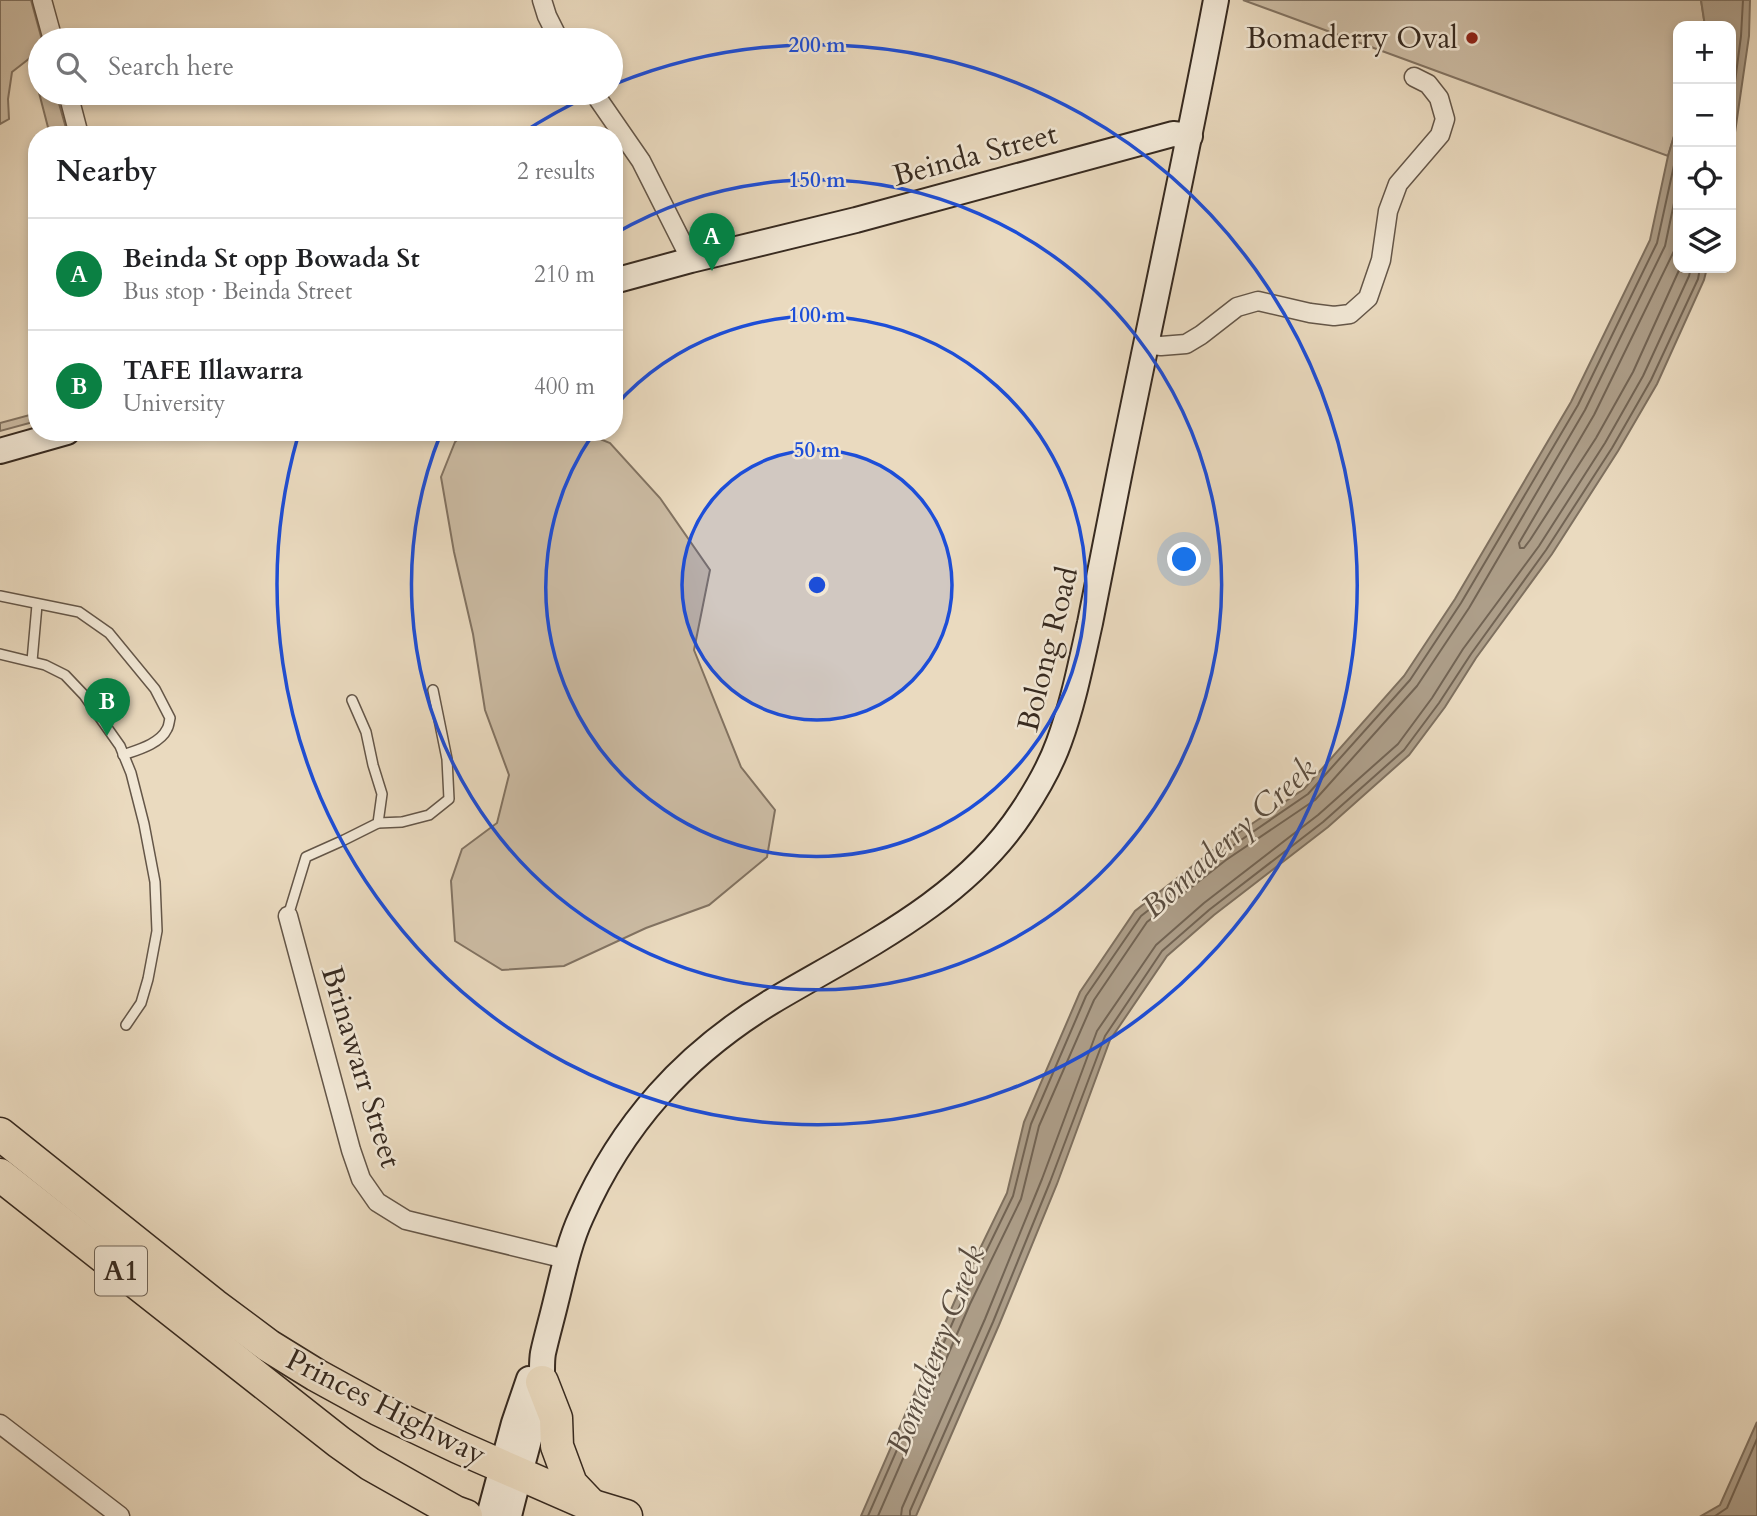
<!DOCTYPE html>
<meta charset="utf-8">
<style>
body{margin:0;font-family:Cardo,serif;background:#f6f6f6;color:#202124}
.controls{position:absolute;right:21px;top:21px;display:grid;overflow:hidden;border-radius:14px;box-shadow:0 4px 10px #0003}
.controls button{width:63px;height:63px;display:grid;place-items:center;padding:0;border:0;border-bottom:2px solid #e0e0e0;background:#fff;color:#202124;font:35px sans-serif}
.you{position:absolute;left:1185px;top:560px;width:24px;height:24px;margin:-18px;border:5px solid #fff;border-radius:50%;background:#1a73e8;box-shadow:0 0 0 10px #1a73e833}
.badge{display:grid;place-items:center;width:46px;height:46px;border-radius:50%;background:#0b8043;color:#fff;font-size:23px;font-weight:700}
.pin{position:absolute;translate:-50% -58px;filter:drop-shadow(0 2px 4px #0008)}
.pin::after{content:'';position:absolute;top:37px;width:24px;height:21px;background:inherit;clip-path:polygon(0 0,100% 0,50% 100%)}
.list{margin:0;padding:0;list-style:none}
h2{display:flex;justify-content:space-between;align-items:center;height:91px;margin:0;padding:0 28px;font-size:30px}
h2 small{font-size:23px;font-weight:400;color:#757577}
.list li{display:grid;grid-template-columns:46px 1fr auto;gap:21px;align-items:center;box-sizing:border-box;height:112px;padding:0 28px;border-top:2px solid #e0e0e0}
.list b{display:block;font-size:26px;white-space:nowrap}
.list p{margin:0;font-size:23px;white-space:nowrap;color:#757577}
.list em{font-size:23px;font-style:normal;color:#757577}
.icon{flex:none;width:38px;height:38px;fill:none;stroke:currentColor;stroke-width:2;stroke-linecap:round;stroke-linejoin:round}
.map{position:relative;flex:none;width:1757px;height:1516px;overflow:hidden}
.search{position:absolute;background:#fff;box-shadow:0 4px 10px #0003;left:28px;top:28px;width:595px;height:77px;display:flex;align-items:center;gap:18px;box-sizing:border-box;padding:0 24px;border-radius:38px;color:#757577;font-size:26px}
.panel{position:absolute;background:#fff;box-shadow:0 4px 10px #0003;left:28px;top:126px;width:595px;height:315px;border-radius:28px}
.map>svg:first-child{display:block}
.green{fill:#ccbca4;stroke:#827362;stroke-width:2}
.water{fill:#ad9e89;stroke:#7e705f;stroke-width:2}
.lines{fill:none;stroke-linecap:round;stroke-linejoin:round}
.shore{stroke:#726454;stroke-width:2}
.lane-casing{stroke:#645648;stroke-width:12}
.street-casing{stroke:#645648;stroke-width:21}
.secondary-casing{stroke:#372a20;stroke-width:28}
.highway-casing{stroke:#372a20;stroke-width:35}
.lane{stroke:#f1e7d5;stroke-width:9}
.street{stroke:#f1e7d5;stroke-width:18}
.secondary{stroke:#f1e7d5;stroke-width:24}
.highway{stroke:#eadabf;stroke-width:32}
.ring{fill:none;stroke:#1d4ed8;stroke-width:3.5}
.poi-dot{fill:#8f2418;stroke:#f1e7d5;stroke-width:2.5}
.labels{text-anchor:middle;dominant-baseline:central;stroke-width:5;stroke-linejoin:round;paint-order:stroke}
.shield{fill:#f1e7d5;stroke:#6f6356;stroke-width:2}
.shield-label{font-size:28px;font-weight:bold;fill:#372a20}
.poi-label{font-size:30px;fill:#372a20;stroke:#f1e7d5;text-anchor:end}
.street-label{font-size:30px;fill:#372a20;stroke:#f1e7d5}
.water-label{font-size:32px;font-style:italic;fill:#5a4d40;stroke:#f1e7d5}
.centre{fill:#1d4ed8;stroke:#f1e7d5;stroke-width:3.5}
.ring-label{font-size:21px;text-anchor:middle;font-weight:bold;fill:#1d4ed8;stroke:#f1e7d5;stroke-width:5;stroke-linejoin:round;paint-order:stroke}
</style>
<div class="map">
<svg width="1757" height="1516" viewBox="0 0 1757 1516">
<rect width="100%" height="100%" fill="#eadabf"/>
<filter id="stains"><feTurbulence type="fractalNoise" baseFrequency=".00286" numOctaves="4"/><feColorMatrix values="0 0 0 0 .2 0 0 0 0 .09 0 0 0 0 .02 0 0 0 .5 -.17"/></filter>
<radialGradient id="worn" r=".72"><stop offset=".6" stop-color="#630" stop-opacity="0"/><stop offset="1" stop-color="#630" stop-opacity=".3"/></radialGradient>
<g class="green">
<path d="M0,0H31L42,40H40V93H56L68,135H50L30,58L12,72L8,99L9,119L0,124Z"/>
<path d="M1243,0H1701L1705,26H1678V123L1668,156Z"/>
<path d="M37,413V421L0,431V423Z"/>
<path d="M465,432H583L610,443L660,498L710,570L694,650L741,767L775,810L767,857L709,905L646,928L564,966L502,970L455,941L451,881L462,849L497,823L509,775L485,710L473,634L454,552L441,477L455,442Z"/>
</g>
<g class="water">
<path d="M1701,0H1750L1749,36L1731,160V26H1705Z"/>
<path d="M1678,123V268H1707L1704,280L1657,384L1618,451L1552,554L1476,658L1445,707L1409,755L1328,827L1214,915L1167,956L1110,1040L1057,1184L999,1325L916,1516H861L956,1298L1007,1193L1024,1122L1080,992L1135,911L1217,847L1304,789L1404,676L1455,599L1571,402L1650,240L1668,156Z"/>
<path d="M1757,1422V1516H1701L1720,1505Z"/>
</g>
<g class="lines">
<g class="shore">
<path d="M1731,112L1741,36L1743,0"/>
<path d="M1678,235L1674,251L1594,415L1519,543L1520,548H1524L1530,540L1596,438L1633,372L1680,268"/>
<path d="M868,1516L962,1301L1013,1196L1031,1124L1086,996L1141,916L1222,853L1308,794L1410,680L1461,603L1578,405L1657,243L1678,147"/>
<path d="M878,1516L970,1304L1021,1199L1039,1126L1094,1000L1147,922L1226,860L1315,800L1417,686L1469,608L1585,410L1665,246L1678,184"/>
<path d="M901,1516L902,1508L985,1319L1042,1179L1097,1031L1156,945L1204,903L1318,815L1398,744L1432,698L1463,649L1539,546L1605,443L1643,376L1689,276L1691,268"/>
<path d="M910,1516V1511L993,1322L1050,1182L1105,1036L1162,951L1209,910L1323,822L1404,750L1439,703L1471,654L1546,550L1612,448L1651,380L1698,279L1700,268"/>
<path d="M1715,1516L1727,1508L1757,1439"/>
</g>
<g class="lane-casing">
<g id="lane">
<path d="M0,596L79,612L109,633L155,689L170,718C169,722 169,726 167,729C160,744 137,750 123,755"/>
<path d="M0,654L45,665L65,675L84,695L120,746L131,773L144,824L155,882L157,931L148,979L141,1003L126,1025"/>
<path d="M32,661L37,605"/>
<path d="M378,823L402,822L429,815L449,799L447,759L433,690"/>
<path d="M288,916L306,857L344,840L378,823L382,794L373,765L366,732L352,700"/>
</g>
</g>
<g class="street-casing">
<g id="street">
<path d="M42,0L53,40"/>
<path d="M542,0L547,16L559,40"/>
<path d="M68,93L79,135"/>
<path d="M594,93L641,161L691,260"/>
<path d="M1146,344L1161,346L1186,344L1201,335L1237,307L1258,301L1310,313L1334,316L1350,314L1368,298L1381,260L1388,211L1398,184L1440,135L1445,119L1439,98L1428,84L1414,77"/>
<path d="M288,916L351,1150L361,1179L377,1202L406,1220L566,1259"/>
<path d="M0,1424L120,1516"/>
</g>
</g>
<g class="secondary-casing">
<g id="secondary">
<path d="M614,281L691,260L856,220L1173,134L1190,136"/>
<path d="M0,451L67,432"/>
<path d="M489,1516L514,1423L529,1379"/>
<path d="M509,1516C519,1473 533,1431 541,1388C543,1376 541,1364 543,1353C547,1335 552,1318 556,1301C563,1273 569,1243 581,1217C622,1124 684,1055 771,1002C860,949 963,902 1022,812C1036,791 1050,767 1059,742C1073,704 1081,663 1090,623C1100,574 1109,525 1119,476C1151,317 1186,159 1216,0"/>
</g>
</g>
<g class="highway-casing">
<g id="highway">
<path d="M0,1134L214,1305L269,1346L316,1375L378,1409L458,1447L593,1506L626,1516"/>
<path d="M0,1175L339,1442L370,1464L455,1512L466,1516"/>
<path d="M542,1382L556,1418L557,1446L571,1484L590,1504"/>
</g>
</g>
<use href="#lane" class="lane"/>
<use href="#street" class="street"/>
<use href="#secondary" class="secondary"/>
<use href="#highway" class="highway"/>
</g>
<circle cx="817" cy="585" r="135" fill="#1d4ed8" fill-opacity=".12"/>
<g class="ring">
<circle cx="817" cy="585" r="135"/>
<path d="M615 406A270 270 0 1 1 593 434"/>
<path d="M614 234A405 405 0 1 1 441 433"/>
<path d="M519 135A540 540 0 0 1 593 94M615 84A540 540 0 1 1 298 436"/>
</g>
<circle class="poi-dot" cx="1472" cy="38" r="7"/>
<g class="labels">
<rect class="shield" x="95" y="1246.5" width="52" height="49" rx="5"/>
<g class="shield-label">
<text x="121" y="1271">A1</text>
</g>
<g class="poi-label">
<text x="1458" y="38">Bomaderry Oval</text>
</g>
<g class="street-label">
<text transform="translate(975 155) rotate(-15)">Beinda Street</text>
<text transform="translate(1048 649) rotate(-76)">Bolong Road</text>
<text transform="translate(361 1067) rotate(73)">Brinawarr Street</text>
<text transform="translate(386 1407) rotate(27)">Princes Highway</text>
</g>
<g class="water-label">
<text transform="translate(1229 838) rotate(-42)">Bomaderry Creek</text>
<text transform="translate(936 1350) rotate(-69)">Bomaderry Creek</text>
</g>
</g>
<circle cx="817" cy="585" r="10" class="centre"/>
<g class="ring-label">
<text x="817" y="52">200 m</text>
<text x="817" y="187">150 m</text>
<text x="817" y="322">100 m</text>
<text x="817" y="457">50 m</text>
</g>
<rect width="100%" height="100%" filter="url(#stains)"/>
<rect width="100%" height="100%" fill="url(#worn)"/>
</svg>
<div class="controls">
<button>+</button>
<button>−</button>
<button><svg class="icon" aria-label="locate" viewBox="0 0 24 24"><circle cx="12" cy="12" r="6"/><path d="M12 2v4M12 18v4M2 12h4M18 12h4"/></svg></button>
<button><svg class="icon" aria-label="layers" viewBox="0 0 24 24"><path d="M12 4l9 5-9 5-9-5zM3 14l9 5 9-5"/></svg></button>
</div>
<div class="you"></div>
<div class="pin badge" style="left:712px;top:271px">A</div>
<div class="pin badge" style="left:107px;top:736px">B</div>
<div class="search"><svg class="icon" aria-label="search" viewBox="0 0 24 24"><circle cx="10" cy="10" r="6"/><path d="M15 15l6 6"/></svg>Search here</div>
<section class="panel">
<h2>Nearby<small>2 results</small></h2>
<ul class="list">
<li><span class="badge">A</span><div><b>Beinda St opp Bowada St</b><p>Bus stop · Beinda Street</p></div><em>210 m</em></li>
<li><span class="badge">B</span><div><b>TAFE Illawarra</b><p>University</p></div><em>400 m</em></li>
</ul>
</section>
</div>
